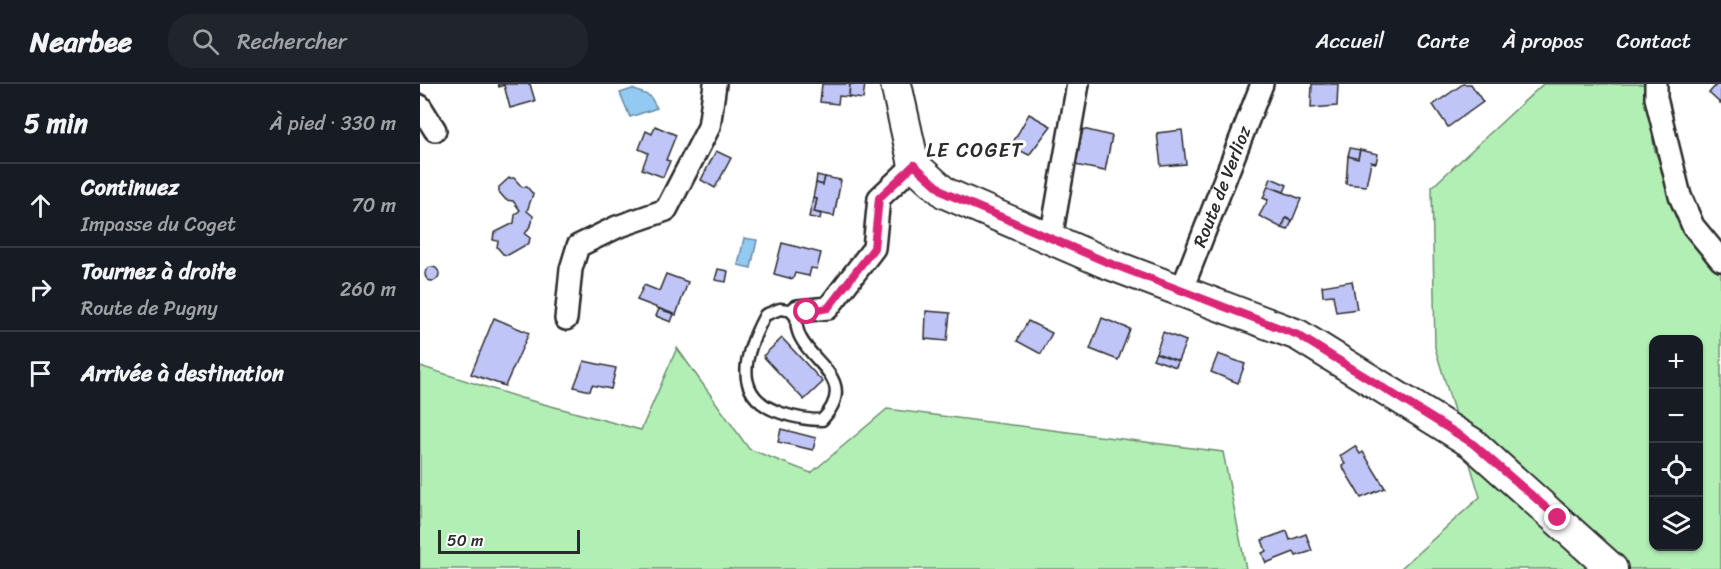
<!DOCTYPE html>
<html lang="fr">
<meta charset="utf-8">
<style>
body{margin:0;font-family:Sriracha,sans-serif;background:#20242c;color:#f1f3f6}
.controls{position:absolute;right:18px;bottom:18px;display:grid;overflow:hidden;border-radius:12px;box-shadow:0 2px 4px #0004}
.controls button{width:54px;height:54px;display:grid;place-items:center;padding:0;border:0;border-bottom:2px solid #363941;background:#171b24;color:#f1f3f6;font:30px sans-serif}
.scale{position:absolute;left:18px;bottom:15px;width:142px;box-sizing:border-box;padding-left:6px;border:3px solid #2b2b2b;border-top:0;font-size:16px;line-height:21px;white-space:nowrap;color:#2b2b2b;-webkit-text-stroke:4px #fff;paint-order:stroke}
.stop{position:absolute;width:18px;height:18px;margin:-14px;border:4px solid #db2777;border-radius:50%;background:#fff}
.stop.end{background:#db2777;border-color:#fff;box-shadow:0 2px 6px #0008}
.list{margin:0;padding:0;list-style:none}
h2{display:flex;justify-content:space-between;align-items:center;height:78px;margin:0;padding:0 24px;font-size:26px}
h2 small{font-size:20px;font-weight:400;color:#9ea1a6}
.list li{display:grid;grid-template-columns:39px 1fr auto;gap:18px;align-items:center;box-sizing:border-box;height:84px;padding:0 24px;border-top:2px solid #363941}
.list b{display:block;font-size:22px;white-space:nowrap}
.list p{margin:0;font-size:20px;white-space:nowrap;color:#9ea1a6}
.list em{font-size:20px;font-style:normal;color:#9ea1a6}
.icon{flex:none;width:33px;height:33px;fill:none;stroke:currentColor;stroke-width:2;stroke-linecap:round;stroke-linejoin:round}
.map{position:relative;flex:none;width:1301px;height:485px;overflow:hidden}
header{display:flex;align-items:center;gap:36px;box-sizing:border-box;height:84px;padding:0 30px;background:#171b24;border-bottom:2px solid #363941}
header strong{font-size:28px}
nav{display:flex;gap:33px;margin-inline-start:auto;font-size:21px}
.search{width:420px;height:54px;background:#20242c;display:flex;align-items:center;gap:15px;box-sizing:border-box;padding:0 21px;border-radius:24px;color:#9ea1a6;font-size:22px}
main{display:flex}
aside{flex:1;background:#171b24}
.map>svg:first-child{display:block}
.green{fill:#b2efb5;stroke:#6e8d70;stroke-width:1.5;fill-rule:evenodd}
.water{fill:#93caf2;stroke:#698aa2;stroke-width:1.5}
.building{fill:#c0c5f7;stroke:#2b2b2b;stroke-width:1.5}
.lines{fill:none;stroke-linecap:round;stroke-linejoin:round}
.lane-casing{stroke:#2b2b2b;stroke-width:15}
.street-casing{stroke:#2b2b2b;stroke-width:26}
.secondary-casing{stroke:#2b2b2b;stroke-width:34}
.lane{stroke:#fff;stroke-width:10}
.street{stroke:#fff;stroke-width:21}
.secondary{stroke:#fff;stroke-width:30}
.route{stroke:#db2777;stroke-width:8}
.labels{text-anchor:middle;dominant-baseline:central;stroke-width:6;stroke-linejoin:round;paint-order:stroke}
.street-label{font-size:18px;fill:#2b2b2b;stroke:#fff}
.neighbourhood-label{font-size:20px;letter-spacing:1.5px;fill:#2b2b2b;stroke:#fff}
</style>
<header>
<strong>Nearbee</strong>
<div class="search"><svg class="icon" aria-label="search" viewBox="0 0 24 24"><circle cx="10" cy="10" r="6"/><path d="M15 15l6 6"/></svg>Rechercher</div>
<nav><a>Accueil</a><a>Carte</a><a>À propos</a><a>Contact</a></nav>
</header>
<main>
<aside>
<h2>5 min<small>À pied · 330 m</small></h2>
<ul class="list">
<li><svg class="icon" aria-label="ahead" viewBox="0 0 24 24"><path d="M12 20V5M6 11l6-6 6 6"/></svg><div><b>Continuez</b><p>Impasse du Coget</p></div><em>70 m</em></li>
<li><svg class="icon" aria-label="right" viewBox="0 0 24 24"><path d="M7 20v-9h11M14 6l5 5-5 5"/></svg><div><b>Tournez à droite</b><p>Route de Pugny</p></div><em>260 m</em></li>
<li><svg class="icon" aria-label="arrive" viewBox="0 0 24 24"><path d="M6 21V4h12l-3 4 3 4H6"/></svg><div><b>Arrivée à destination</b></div></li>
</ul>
</aside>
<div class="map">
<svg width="1301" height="485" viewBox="0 0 1301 485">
<rect width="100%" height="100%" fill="#fff"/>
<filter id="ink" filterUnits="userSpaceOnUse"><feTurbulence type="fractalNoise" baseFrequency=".0167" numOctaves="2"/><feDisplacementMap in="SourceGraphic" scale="12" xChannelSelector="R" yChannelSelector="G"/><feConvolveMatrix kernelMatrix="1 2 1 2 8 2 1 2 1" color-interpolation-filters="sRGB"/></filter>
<g filter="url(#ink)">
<g class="green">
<path d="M1123,0H1227L1234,64L1272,160L1301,184V485H980L1060,413L1015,264L1012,103ZM1234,255H1278V462H1234Z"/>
<path d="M257,264L329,365L391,389L467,325L803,368L826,485H0V282L101,314L221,346Z"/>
</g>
<g class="water">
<path d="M212,5L230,12L237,24L210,33L200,9Z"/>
<path d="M324,154L337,156L331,184L318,181Z"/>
</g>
<g class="building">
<path d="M78,0H110L115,17L90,24L84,1L79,3Z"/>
<path d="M402,0H430L429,13L419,12L418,20L400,18Z"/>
<path d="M430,0H445L443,15L429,13Z"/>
<path d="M892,0H918L917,22L891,24Z"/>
<path d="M1043,0H1051L1063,18L1028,43L1013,21Z"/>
<path d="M1297,0H1301V20L1289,9Z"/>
<path d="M609,30L631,42L609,71L591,62Z"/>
<path d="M235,42L256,51L246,76L250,77L243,93L222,85L228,69L219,65L226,47L232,50Z"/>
<path d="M663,45L692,52L685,87L655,81Z"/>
<path d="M762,46L766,80L741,82L737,49Z"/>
<path d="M930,64L940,66L938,75L928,72Z"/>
<path d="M940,66L958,70L956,79L951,78L946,102L926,100L928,72L938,75Z"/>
<path d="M296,67L311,74L295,104L281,96Z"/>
<path d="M397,91L405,93L403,101L396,99Z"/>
<path d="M405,93L421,96L414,132L394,128L397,115L393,114L396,99L403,101Z"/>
<path d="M89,94H94L102,103H107L113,110L107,127L113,132L112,139L105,150L110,154L109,159L88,171L83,170L77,163L78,157L73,156L74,149L94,139L95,131L100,126L93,117L86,116L79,108V103Z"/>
<path d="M851,94L867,101L864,108L848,102Z"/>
<path d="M848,102L881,115L872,137L866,134L862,144L839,132L848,116L843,114Z"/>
<path d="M393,114L397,115L394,128L401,130L400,135L389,133Z"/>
<path d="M866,134L872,137L868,146L862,144Z"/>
<path d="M362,159L401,169L397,185L391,184L389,192L375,189L373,195L354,190Z"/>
<circle cx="12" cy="190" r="7"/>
<path d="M298,185L308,187L306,198L295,196Z"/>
<path d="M246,190L268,198L256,231L217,216L224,201L239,207Z"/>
<path d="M932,197L937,225L916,228L913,211L903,212L902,202Z"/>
<path d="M239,225L254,230L251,238L236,232Z"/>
<path d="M506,227L530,229L527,257L505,255Z"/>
<path d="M74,234L109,249L85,302L51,290Z"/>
<path d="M682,234L710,245L698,276L670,265Z"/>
<path d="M608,237L632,249L621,270L597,257Z"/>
<path d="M743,248L766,257L758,277L736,269Z"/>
<path d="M362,254L403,298L384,316L343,272Z"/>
<path d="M736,269L758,277L756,283L733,275Z"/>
<path d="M798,270L825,280L818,299L791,288Z"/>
<path d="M164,277L196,284L191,305L172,301L170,307L154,303Z"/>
<path d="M361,345L396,354L393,366L358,358Z"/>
<path d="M935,362L940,370L943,368L965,404L941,414L922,382L925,380L920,372Z"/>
<path d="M867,447L870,456L886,450L892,467L876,472L874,468L846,479L842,469L846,467L842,456Z"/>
</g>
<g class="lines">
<g class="lane-casing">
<path id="lane" d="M360,225L378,227C364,274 448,287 402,336C387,336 376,334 361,329C310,312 325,268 345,231Z"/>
</g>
<g class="street-casing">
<g id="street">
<path d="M1236,0V14L1260,112L1273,142L1301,176"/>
<path d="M0,22L15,46"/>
<path d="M631,154L658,0"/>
<path id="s1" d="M762,205L842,0"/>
<path d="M378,227L408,224L454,164L459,114L494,81"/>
<path d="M146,235L151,185L158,162L197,143L246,126L289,43L295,0"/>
</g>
</g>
<g class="secondary-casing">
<path id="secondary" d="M476,0L494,81L525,109L684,178L878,251L1052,359L1192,485"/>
</g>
<use href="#lane" class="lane"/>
<use href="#street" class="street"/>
<use href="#secondary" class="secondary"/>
</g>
</g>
<g class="lines" filter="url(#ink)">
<path class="route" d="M387,228L408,224L454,164L459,114L494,81L525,109L684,177L878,251L1052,359L1138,434"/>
</g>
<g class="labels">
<g class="street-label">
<text stroke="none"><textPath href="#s1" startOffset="110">Route de Verlioz</textPath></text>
</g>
<g class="neighbourhood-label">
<text x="555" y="66">LE COGET</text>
</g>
</g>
</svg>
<div class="controls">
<button>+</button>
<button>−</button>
<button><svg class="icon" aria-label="locate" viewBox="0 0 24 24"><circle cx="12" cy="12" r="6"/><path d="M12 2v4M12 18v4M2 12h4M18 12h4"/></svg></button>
<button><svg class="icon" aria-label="layers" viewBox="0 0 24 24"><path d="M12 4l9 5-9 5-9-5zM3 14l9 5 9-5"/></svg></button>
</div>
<div class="scale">50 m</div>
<div class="stop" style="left:387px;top:228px"></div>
<div class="stop end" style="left:1138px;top:434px"></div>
</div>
</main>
